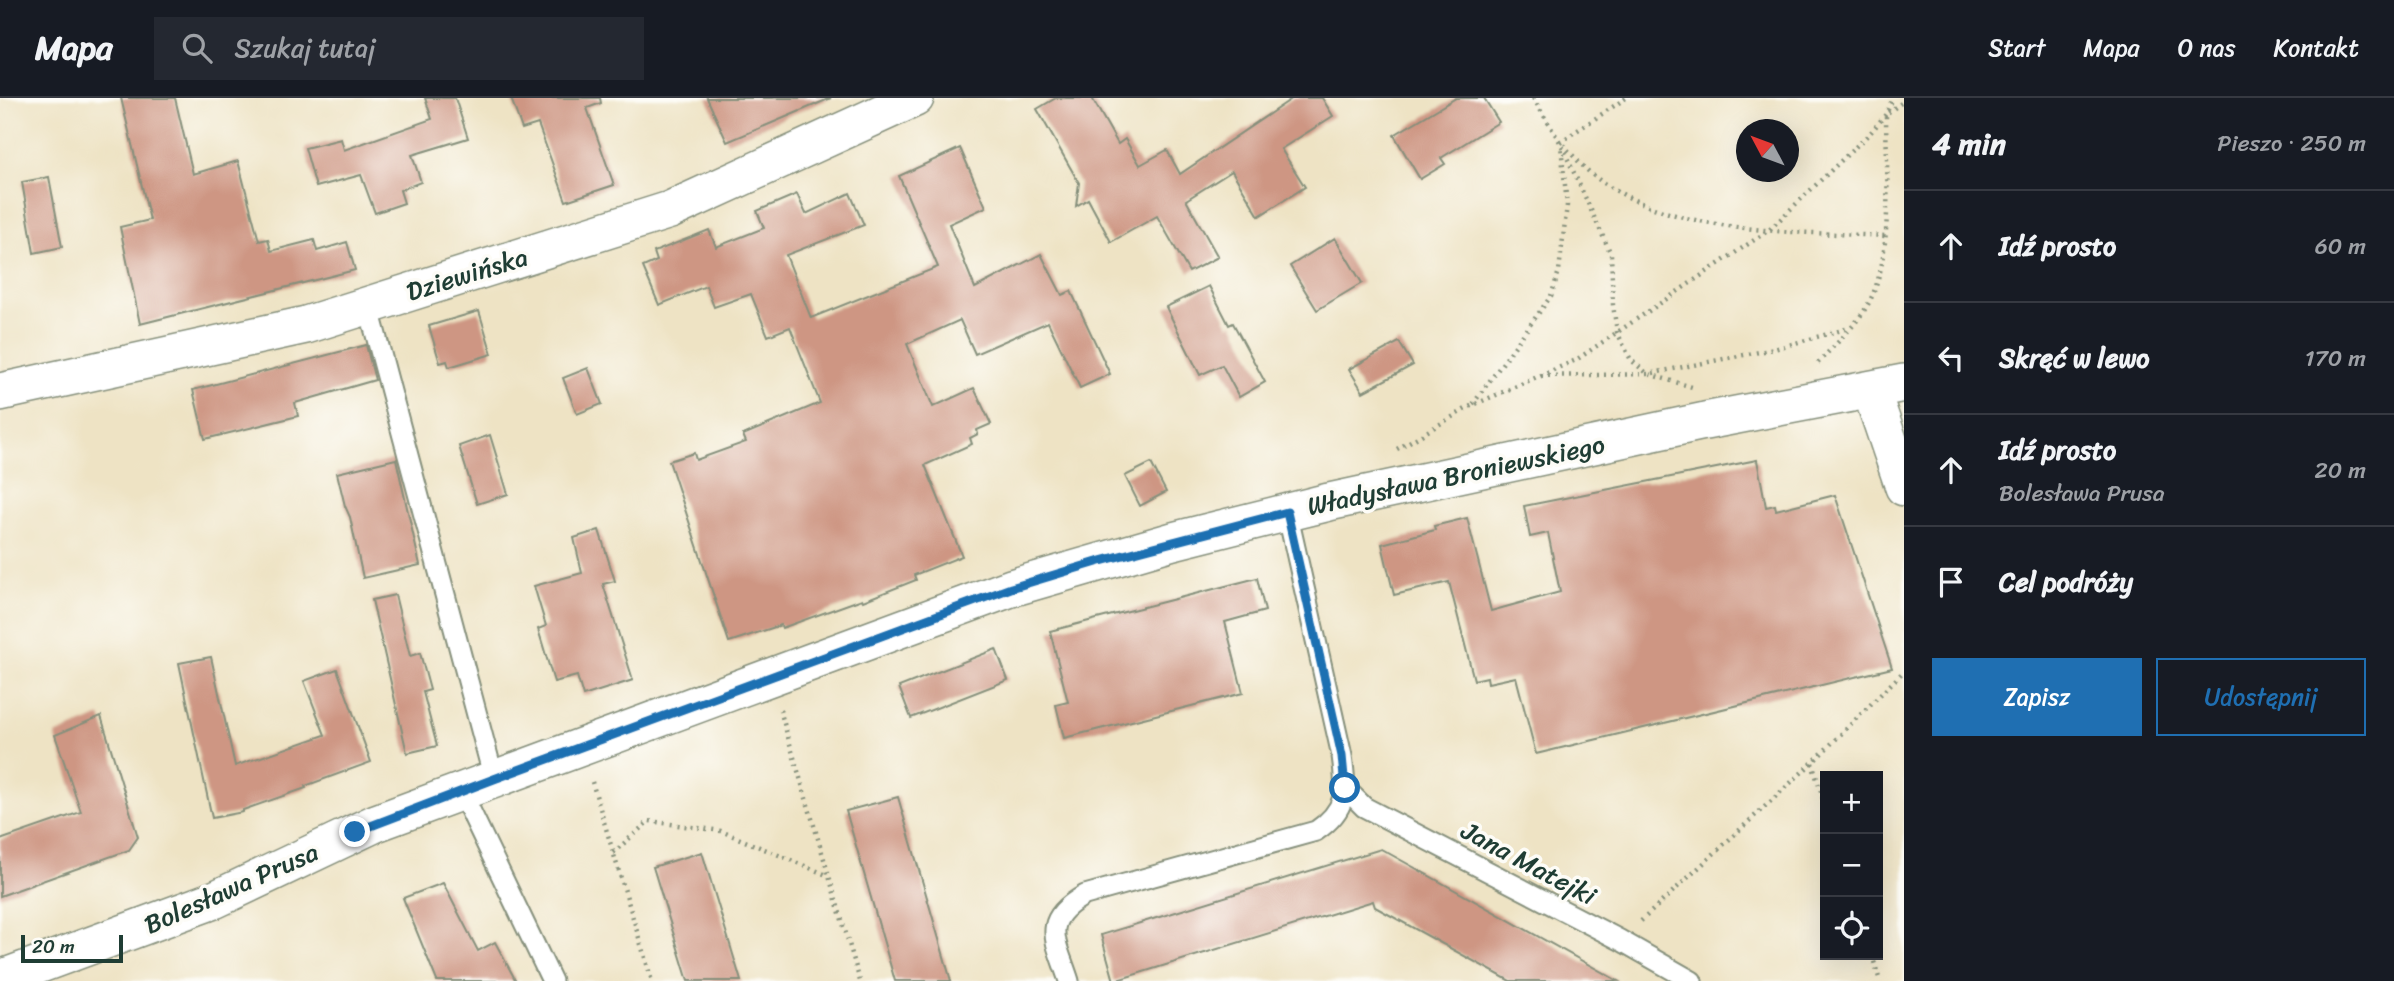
<!DOCTYPE html>
<html lang="pl">
<meta charset="utf-8">
<style>
body{margin:0;font-family:Sriracha,sans-serif;background:#242831;color:#f1f3f6}
.controls{position:absolute;right:21px;bottom:21px;display:grid;overflow:hidden;border-radius:0px;box-shadow:0 7px 28px #0002}
.controls button{width:63px;height:63px;display:grid;place-items:center;padding:0;border:0;border-bottom:2px solid #363941;background:#171b24;color:#f1f3f6;font:35px sans-serif}
.compass{position:absolute;left:1736px;top:21px;width:63px;height:63px;border-radius:50%;background:#171b24;box-shadow:0 7px 28px #0002;rotate:311deg}
.scale{position:absolute;left:21px;bottom:18px;width:102px;box-sizing:border-box;padding-left:7px;border:4px solid #1f3d34;border-top:0;font-size:19px;line-height:24px;white-space:nowrap;color:#1f3d34;-webkit-text-stroke:5px #fdfcf7;paint-order:stroke}
.stop{position:absolute;width:21px;height:21px;margin:-16px;border:5px solid #1f6fb2;border-radius:50%;background:#fff}
.stop.end{background:#1f6fb2;border-color:#fff;box-shadow:0 2px 7px #0008}
.list{margin:0;padding:0;list-style:none}
h2{display:flex;justify-content:space-between;align-items:center;height:91px;margin:0;padding:0 28px;font-size:30px}
h2 small{font-size:23px;font-weight:400;color:#9ea1a6}
.list li{display:grid;grid-template-columns:46px 1fr auto;gap:21px;align-items:center;box-sizing:border-box;height:112px;padding:0 28px;border-top:2px solid #363941}
.list b{display:block;font-size:26px;white-space:nowrap}
.list p{margin:0;font-size:23px;white-space:nowrap;color:#9ea1a6}
.list em{font-size:23px;font-style:normal;color:#9ea1a6}
.actions{display:flex;gap:14px;padding:21px 28px}
.actions a{flex:1;padding:16px 0;border:2px solid #1f6fb2;border-radius:0px;text-align:center;font-size:24px;color:#1f6fb2}
.actions .main{background:#1f6fb2;color:#fff}
.icon{flex:none;width:38px;height:38px;fill:none;stroke:currentColor;stroke-width:2;stroke-linecap:round;stroke-linejoin:round}
.map{position:relative;flex:none;width:1904px;height:883px;overflow:hidden}
header{display:flex;align-items:center;gap:42px;box-sizing:border-box;height:98px;padding:0 35px;background:#171b24;border-bottom:2px solid #363941}
header strong{font-size:33px}
nav{display:flex;gap:38px;margin-inline-start:auto;font-size:24px}
.search{width:490px;height:63px;background:#242831;display:flex;align-items:center;gap:18px;box-sizing:border-box;padding:0 24px;border-radius:0px;color:#9ea1a6;font-size:26px}
main{display:flex}
aside{flex:1;background:#171b24}
.map>svg:first-child{display:block}
.building{fill:#ce9683}
.lines{fill:none;stroke-linecap:round;stroke-linejoin:round}
.lane-casing{stroke:#86907c;stroke-width:23}
.street-casing{stroke:#86907c;stroke-width:40}
.path{stroke:#86907c;stroke-width:4.5;stroke-dasharray:2 5;stroke-linecap:butt}
.lane{stroke:#fff;stroke-width:19}
.street{stroke:#fff;stroke-width:37}
.route{stroke:#1f6fb2;stroke-width:9}
.labels{text-anchor:middle;dominant-baseline:central;stroke-width:7;stroke-linejoin:round;paint-order:stroke}
.street-label{font-size:26px;fill:#1f3d34;stroke:#fdfcf7}
</style>
<header>
<strong>Mapa</strong>
<div class="search"><svg class="icon" aria-label="search" viewBox="0 0 24 24"><circle cx="10" cy="10" r="6"/><path d="M15 15l6 6"/></svg>Szukaj tutaj</div>
<nav><a>Start</a><a>Mapa</a><a>O nas</a><a>Kontakt</a></nav>
</header>
<main>
<div class="map">
<svg width="1904" height="883" viewBox="0 0 1904 883">
<rect width="100%" height="100%" fill="#fdfcf7"/>
<filter id="ink" filterUnits="userSpaceOnUse"><feTurbulence type="fractalNoise" baseFrequency=".0143" numOctaves="2"/><feDisplacementMap in="SourceGraphic" scale="14" xChannelSelector="R" yChannelSelector="G"/><feConvolveMatrix kernelMatrix="1 2 1 2 8 2 1 2 1" color-interpolation-filters="sRGB"/></filter>
<filter id="wash" filterUnits="userSpaceOnUse"><feTurbulence type="fractalNoise" baseFrequency=".00686" numOctaves="4" result="noise"/><feDisplacementMap in="SourceGraphic" scale="28" xChannelSelector="R" yChannelSelector="G"/><feGaussianBlur stdDeviation="1.57" result="paint"/><feColorMatrix in="noise" values="0 0 0 0 0 0 0 0 0 0 0 0 0 0 0 0 0 1.4 0 .05"/><feComposite in="paint" operator="in"/></filter>
<g filter="url(#wash)">
<rect width="100%" height="100%" fill="#eee3c4"/>
<g id="blocks">
<g class="building">
<path d="M121,0H175L193,76L238,63L259,143L268,141L271,153L314,142L317,153L347,144L355,172L140,226L120,129L150,122Z"/>
<path d="M425,0H455L468,40L412,57L421,84L400,92L404,105L375,115L361,77L316,89L305,50L341,41L344,52L432,21Z"/>
<path d="M511,0H600L601,5L587,10L614,87L566,103L538,26L522,31Z"/>
<path d="M707,0H831L727,44Z"/>
<path d="M1056,0H1092L1118,46L1125,41L1140,67L1167,52L1180,76L1293,0H1322L1333,18L1281,51L1305,89L1259,118L1232,73L1186,102L1218,159L1189,174L1157,118L1111,144L1088,101L1076,108L1079,85L1037,11Z"/>
<path d="M1456,0H1484L1499,24L1441,60L1445,66L1420,81L1394,37Z"/>
<path d="M960,50L986,109L949,126L975,190L1041,156L1062,197L1071,193L1110,276L1080,290L1048,224L975,256L960,222L907,246L933,309L974,290L991,326L977,332L978,336L970,340L972,346L925,367L962,458L914,477L916,482L863,503L862,501L782,530L781,527L729,544L669,363L694,355L696,362L746,344L743,337L820,305L790,229L768,238L751,196L714,209L706,188L659,207L643,169L657,163L654,154L709,132L716,149L764,130L757,113L797,96L806,116L850,95L864,127L786,157L811,220L938,169L899,78Z"/>
<path d="M49,79L62,149L34,155L22,84Z"/>
<path d="M1335,140L1362,185L1317,212L1290,168Z"/>
<path d="M1209,188L1229,227L1233,225L1265,284L1239,299L1222,267L1200,277L1166,209Z"/>
<path d="M479,213L492,256L449,269L447,263L440,265L429,228Z"/>
<path d="M1399,244L1413,267L1363,294L1349,271Z"/>
<path d="M366,247L375,282L295,305L298,318L205,341L193,292Z"/>
<path d="M588,270L602,306L577,316L563,280Z"/>
<path d="M490,337L508,396L477,406L459,348Z"/>
<path d="M396,361L420,467L363,480L350,419L345,408L337,375Z"/>
<path d="M1757,362L1766,409L1775,407L1776,412L1835,397L1892,570L1536,656L1516,579L1488,585L1487,579L1474,582L1449,484L1394,497L1382,446L1435,432L1434,428L1467,420L1491,513L1560,494L1548,435L1530,439L1524,408Z"/>
<path d="M1151,365L1166,394L1140,408L1125,378Z"/>
<path d="M599,432L615,483L603,486L633,582L583,598L577,578L554,584L538,531L546,528L534,488L582,475L574,440Z"/>
<path d="M1257,480L1265,513L1225,524L1243,595L1064,640L1056,607L1068,604L1050,533Z"/>
<path d="M395,497L410,558L420,555L430,592L423,594L437,648L407,655L372,502Z"/>
<path d="M996,551L1008,582L911,620L899,589Z"/>
<path d="M211,559L235,668L325,637L304,583L337,571L371,664L305,688L306,690L243,712V714L212,720L179,565Z"/>
<path d="M101,618L138,739L129,752L0,798V742L81,714L55,637Z"/>
<path d="M898,699L951,883H895L846,713Z"/>
<path d="M1381,751L1618,883H1510L1375,809L1373,803L1114,883L1101,837Z"/>
<path d="M702,754L741,883H688L653,769Z"/>
<path d="M443,785L478,853L495,844L516,883H437L403,800Z"/>
</g>
</g>
</g>
<g filter="url(#ink)">
<use href="#blocks" fill-opacity="0" stroke="#86907c" stroke-width="2"/>
<g class="lines">
<g class="lane-casing">
<g id="lane">
<path d="M368,207L494,681"/>
<path d="M1345,690L1364,709L1620,842L1692,883"/>
<path d="M461,693L552,883"/>
<path d="M1069,883C1056,842 1039,823 1085,797L1316,733C1347,712 1347,693 1342,658L1287,414"/>
</g>
</g>
<g class="street-casing">
<g id="street">
<path d="M1871,292L1904,389"/>
<path d="M0,294L306,227L670,112L915,0"/>
<path d="M0,881L214,802L376,725L1011,490L1173,443L1329,404L1705,323L1904,285"/>
</g>
</g>
<g class="path">
<path d="M1533,0L1560,44L1611,156L1613,207L1617,234L1631,262L1648,276L1692,289"/>
<path d="M1560,44L1626,0"/>
<path d="M1563,47C1574,58 1585,72 1598,81C1677,138 1792,133 1885,138"/>
<path d="M1818,265C1834,247 1855,229 1867,208C1895,161 1886,70 1886,16L1904,3"/>
<path d="M1541,278L1648,276L1774,251L1849,230"/>
<path d="M1473,306L1551,198L1559,173L1567,107L1561,48"/>
<path d="M1397,351L1471,308L1576,262L1769,132L1872,33L1886,16L1893,0"/>
<path d="M780,612L860,883"/>
<path d="M1812,665L1825,707"/>
<path d="M592,684L652,883"/>
<path d="M613,755L649,723L721,733L829,778"/>
<path d="M1641,823L1812,665L1904,573"/>
<path d="M1872,857L1880,883"/>
</g>
<use href="#lane" class="lane"/>
<use href="#street" class="street"/>
</g>
</g>
<g class="lines" filter="url(#ink)">
<path class="route" d="M355,734L494,681L1011,490L1097,464L1287,414L1342,658L1345,690"/>
</g>
<g class="labels">
<g class="street-label">
<text transform="translate(467 176) rotate(-17)">Dziewińska</text>
<text transform="translate(1456 377) rotate(-12)">Władysława Broniewskiego</text>
<text transform="translate(1529 765) rotate(28)">Jana Matejki</text>
<text transform="translate(231 790) rotate(-24)">Bolesława Prusa</text>
</g>
</g>
</svg>
<div class="controls">
<button>+</button>
<button>−</button>
<button><svg class="icon" aria-label="locate" viewBox="0 0 24 24"><circle cx="12" cy="12" r="6"/><path d="M12 2v4M12 18v4M2 12h4M18 12h4"/></svg></button>
</div>
<svg class="compass" viewBox="-18 -18 36 36"><path d="M0-13l5 13h-10z" fill="#e53935"/><path d="M0 13l5-13h-10z" fill="#9ea1a6"/></svg>
<div class="scale">20 m</div>
<div class="stop" style="left:1345px;top:690px"></div>
<div class="stop end" style="left:355px;top:734px"></div>
</div>
<aside>
<h2>4 min<small>Pieszo · 250 m</small></h2>
<ul class="list">
<li><svg class="icon" aria-label="ahead" viewBox="0 0 24 24"><path d="M12 20V5M6 11l6-6 6 6"/></svg><div><b>Idź prosto</b></div><em>60 m</em></li>
<li><svg class="icon" aria-label="left" viewBox="0 0 24 24"><path d="M17 20v-9H6M10 6l-5 5 5 5"/></svg><div><b>Skręć w lewo</b></div><em>170 m</em></li>
<li><svg class="icon" aria-label="ahead" viewBox="0 0 24 24"><path d="M12 20V5M6 11l6-6 6 6"/></svg><div><b>Idź prosto</b><p>Bolesława Prusa</p></div><em>20 m</em></li>
<li><svg class="icon" aria-label="arrive" viewBox="0 0 24 24"><path d="M6 21V4h12l-3 4 3 4H6"/></svg><div><b>Cel podróży</b></div></li>
</ul>
<div class="actions"><a class="main">Zapisz</a><a>Udostępnij</a></div>
</aside>
</main>
